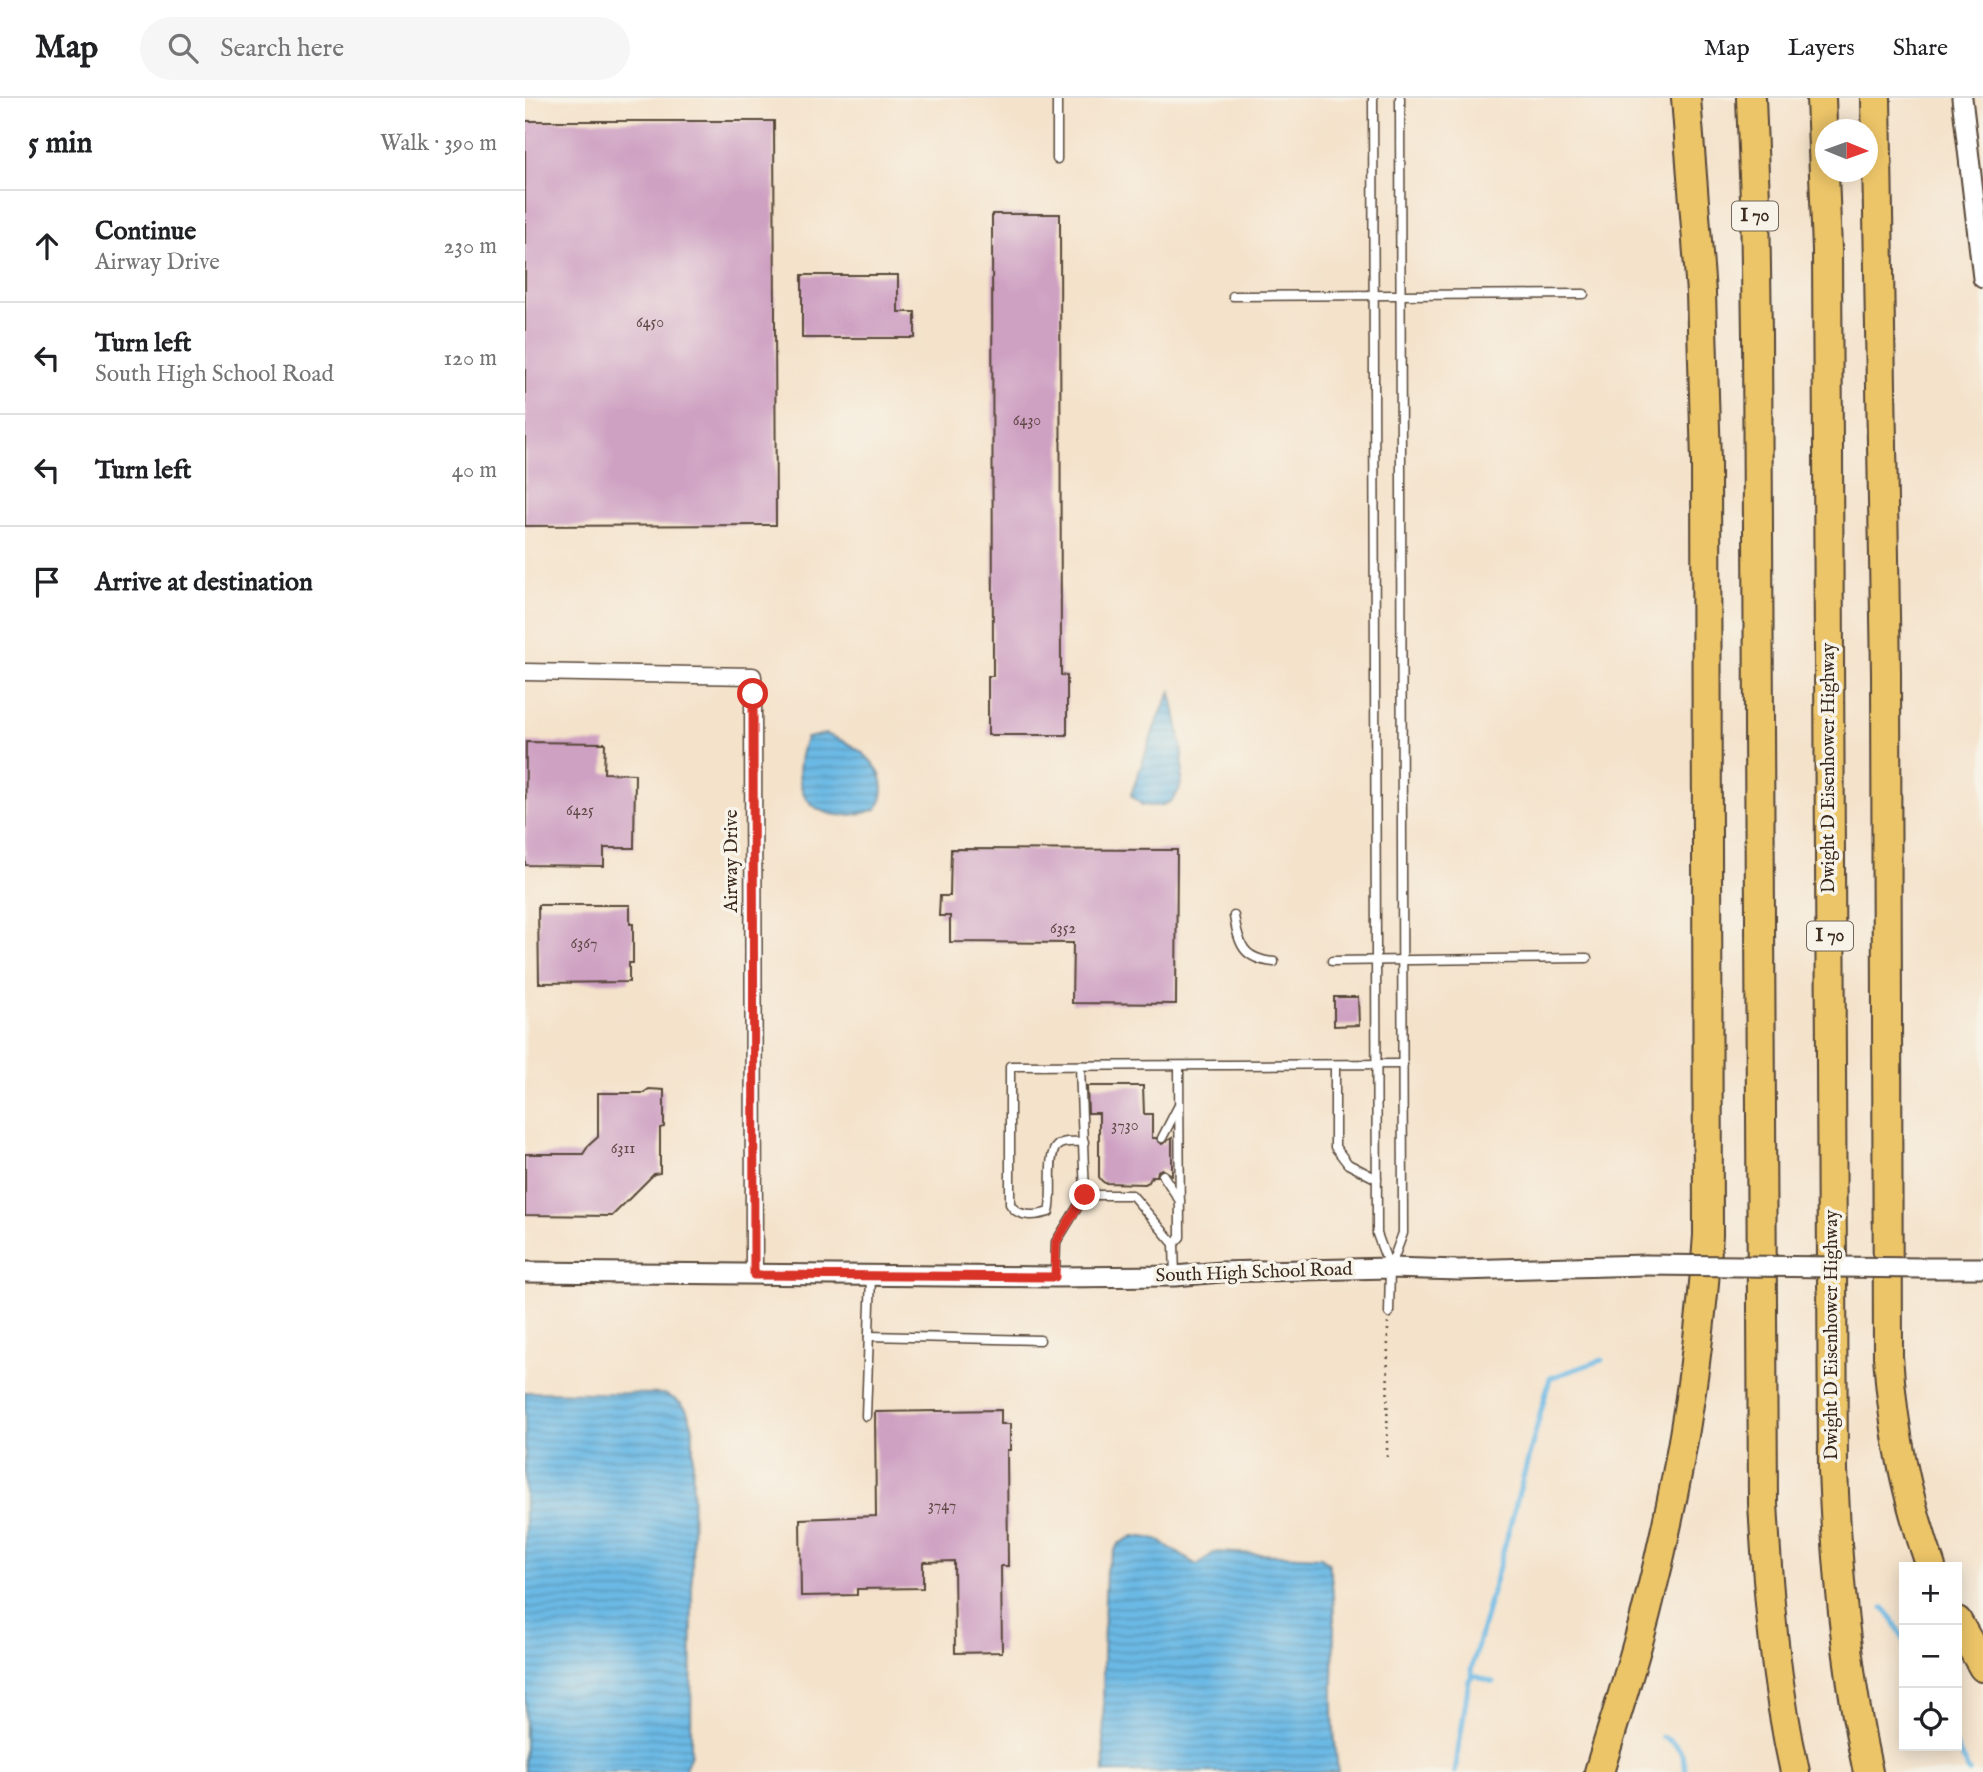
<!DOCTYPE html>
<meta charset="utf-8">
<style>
body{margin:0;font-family:"IM FELL English",serif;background:#f6f6f6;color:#202124}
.controls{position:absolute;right:21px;bottom:21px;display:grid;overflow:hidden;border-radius:0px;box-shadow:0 4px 18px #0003}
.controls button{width:63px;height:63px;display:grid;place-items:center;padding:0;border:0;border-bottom:2px solid #e0e0e0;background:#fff;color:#202124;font:35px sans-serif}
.compass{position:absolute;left:1290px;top:21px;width:63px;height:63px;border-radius:50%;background:#fff;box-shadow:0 4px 18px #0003;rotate:91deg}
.stop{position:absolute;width:21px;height:21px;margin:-16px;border:5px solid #d93025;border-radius:50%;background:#fff}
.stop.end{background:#d93025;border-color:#fff;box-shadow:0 2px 7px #0008}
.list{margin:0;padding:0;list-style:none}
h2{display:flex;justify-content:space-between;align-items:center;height:91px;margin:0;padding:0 28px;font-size:30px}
h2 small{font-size:23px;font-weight:400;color:#757577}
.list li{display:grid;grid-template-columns:46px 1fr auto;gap:21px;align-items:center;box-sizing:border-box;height:112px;padding:0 28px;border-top:2px solid #e0e0e0}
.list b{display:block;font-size:26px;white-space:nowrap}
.list p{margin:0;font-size:23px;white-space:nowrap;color:#757577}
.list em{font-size:23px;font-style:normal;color:#757577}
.icon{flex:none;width:38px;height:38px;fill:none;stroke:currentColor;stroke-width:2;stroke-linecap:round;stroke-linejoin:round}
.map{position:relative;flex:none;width:1458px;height:1674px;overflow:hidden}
header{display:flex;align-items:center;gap:42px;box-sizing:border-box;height:98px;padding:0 35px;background:#fff;border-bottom:2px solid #e0e0e0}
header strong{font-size:33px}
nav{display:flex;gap:38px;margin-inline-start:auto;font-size:24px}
.search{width:490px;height:63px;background:#f6f6f6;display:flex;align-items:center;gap:18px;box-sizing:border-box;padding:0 24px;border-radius:38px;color:#757577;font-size:26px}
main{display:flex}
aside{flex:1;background:#fff}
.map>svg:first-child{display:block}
.water{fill:url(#water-rules);stroke:#537282;stroke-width:2}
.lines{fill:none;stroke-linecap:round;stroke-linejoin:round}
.stream{stroke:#6bb9e5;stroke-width:5}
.building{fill:#cea0c2}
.service-casing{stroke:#574638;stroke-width:11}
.minor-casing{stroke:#574638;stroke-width:19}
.tertiary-casing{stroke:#574638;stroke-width:23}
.motorway-casing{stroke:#574638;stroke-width:32}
.path{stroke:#574638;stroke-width:2.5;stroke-dasharray:2 5;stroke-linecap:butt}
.service{stroke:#fff;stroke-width:8}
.minor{stroke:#fff;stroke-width:16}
.tertiary{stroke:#fff;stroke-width:19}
.motorway{stroke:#edc569;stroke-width:28}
.tertiary-bridge-casing{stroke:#574638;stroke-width:23;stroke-linecap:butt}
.tertiary-bridge{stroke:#fff;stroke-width:19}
.route{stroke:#d93025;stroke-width:9}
.labels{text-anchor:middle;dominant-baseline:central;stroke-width:7;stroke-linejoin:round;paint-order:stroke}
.number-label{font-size:16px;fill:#604847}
.shield{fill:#f7f3e8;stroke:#73665b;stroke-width:2}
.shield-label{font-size:18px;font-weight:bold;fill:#3b2a1e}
.street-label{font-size:19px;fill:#3b2a1e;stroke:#f7f3e8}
</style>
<header>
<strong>Map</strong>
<div class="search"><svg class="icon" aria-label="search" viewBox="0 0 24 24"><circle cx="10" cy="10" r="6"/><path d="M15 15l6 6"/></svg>Search here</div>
<nav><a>Map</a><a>Layers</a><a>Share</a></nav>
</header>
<main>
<aside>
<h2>5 min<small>Walk · 390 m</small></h2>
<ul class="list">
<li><svg class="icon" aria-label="ahead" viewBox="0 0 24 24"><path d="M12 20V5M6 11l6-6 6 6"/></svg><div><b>Continue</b><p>Airway Drive</p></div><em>230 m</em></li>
<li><svg class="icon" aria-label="left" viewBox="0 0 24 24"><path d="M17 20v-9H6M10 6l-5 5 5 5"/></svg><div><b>Turn left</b><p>South High School Road</p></div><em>120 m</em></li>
<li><svg class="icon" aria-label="left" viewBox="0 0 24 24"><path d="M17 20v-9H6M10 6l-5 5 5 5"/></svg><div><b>Turn left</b></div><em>40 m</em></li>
<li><svg class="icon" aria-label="arrive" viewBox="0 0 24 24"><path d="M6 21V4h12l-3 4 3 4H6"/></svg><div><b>Arrive at destination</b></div></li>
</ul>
</aside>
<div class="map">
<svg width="1458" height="1674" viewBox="0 0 1458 1674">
<defs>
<pattern id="water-rules" width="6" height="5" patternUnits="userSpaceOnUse" patternTransform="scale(1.75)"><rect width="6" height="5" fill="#6bb9e5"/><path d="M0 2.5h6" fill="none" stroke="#5997b9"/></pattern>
</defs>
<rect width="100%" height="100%" fill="#f7f3e8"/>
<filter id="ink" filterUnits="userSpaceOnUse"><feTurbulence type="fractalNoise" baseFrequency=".0143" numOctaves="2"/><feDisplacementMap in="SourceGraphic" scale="14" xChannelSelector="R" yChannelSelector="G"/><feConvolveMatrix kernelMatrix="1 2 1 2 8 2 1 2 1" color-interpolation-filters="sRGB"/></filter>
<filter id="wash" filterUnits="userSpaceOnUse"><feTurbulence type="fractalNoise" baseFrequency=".00686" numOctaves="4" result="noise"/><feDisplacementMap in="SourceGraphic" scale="28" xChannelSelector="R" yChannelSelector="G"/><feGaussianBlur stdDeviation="1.57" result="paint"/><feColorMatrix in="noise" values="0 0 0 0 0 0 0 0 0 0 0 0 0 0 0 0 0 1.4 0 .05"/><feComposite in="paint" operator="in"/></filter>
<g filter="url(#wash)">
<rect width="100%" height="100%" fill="#f4e2ca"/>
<g class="water">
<path d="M646,593C650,619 669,680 648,701C640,710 627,708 617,707L606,697L630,628Z"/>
<path d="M300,636C332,646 373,673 352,711C293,731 259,701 281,640Z"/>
<path d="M0,1294L139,1296C160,1305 163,1310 168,1331L166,1656L159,1674H0Z"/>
<path d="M609,1438L631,1441L672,1467L690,1454L796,1459L804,1465C813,1512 807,1560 808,1608C808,1630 811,1652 813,1674H579L578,1556L581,1471L593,1446Z"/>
</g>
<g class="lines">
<g class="stream">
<path d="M1358,1510L1368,1521L1379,1543"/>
<path d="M948,1577L968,1584"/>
<path d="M1137,1639C1155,1646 1159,1656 1161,1674"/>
<path d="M1431,1648L1444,1674"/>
<path d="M930,1674L944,1582L948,1577L946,1572L1025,1280L1077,1262"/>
</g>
</g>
<g id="blocks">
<g class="building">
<path d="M0,23H249L251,427L0,428Z"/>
<path d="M467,116H535L536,577L542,578V637H463V578H468Z"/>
<path d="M277,177H373V214H390V240H277Z"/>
<path d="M1,644L80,645L79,675L110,676L109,750H79V768L0,767Z"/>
<path d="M426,751L652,752L651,906L547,905L548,845L425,844V818H414L415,798H425Z"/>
<path d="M13,807H105V826H108V865H104V884L14,885Z"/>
<path d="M809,899H833L834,927L809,928Z"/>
<path d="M562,988H618L619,1016H627V1040H631L637,1046L647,1040V1077L637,1071L633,1073L632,1078H627L624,1084L620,1086L580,1085L577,1083L574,1079V1015H563Z"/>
<path d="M124,991L139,992V1029L135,1030V1075L129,1076L87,1118L0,1117V1056H58L64,1047L73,1039V995H118Z"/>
<path d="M476,1312V1326H485V1352H482L483,1468H476L477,1554L430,1555L429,1463L398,1464V1490L332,1491V1497L276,1498L275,1421L351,1418L350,1314Z"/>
</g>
</g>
</g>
<g filter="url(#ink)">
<use href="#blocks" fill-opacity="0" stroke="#574638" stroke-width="2"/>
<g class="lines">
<g class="service-casing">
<g id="service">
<path d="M532,0V61"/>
<path d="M848,0L852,1136L864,1168"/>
<path d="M708,198L1059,196"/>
<path d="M709,818C714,847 718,861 749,864"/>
<path d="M807,863L1062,860"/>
<path d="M810,967V1049L823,1066L852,1081"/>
<path d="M555,968L560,1097"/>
<path d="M637,1040L653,1009"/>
<path d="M559,1044C551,1044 538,1042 532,1048C521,1057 529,1099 524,1114C511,1118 493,1120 485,1106V968L878,966"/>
<path d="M638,1077L655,1103"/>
<path d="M649,1146L655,1139L654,968"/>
<path d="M530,1179L531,1144L560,1097H607L649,1146L650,1178"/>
<path d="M864,1215L865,1170L878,1135L875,0"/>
<path d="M344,1238L515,1242"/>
<path d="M341,1318L346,1178"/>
</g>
</g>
<g class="minor-casing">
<path id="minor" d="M0,574L228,578L229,1177"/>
</g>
<g class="tertiary-casing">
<g id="tertiary">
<path d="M1437,0L1458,180"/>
<path d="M1398,1170H1458"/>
<path d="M0,1174L530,1179L650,1178L696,1174L865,1170L934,1172L1120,1167"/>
</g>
</g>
<g class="motorway-casing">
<g id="motorway">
<path d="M1226,0L1230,102L1232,237L1238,1405C1243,1495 1250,1585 1270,1674"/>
<path d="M1296,0L1302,152L1308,1372C1312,1474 1321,1574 1343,1674"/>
<path d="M1351,0L1361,575L1363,1258C1368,1334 1381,1397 1406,1469"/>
<path d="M1432,1523L1458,1569"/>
<path d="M1074,1674C1090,1621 1107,1569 1121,1515C1153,1391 1174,1265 1183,1137L1181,364L1176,195L1161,0"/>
</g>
</g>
<path class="path" d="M862,1359L863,1225"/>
<use href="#service" class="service"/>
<use href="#minor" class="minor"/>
<use href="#tertiary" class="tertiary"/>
<use href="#motorway" class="motorway"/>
<g class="tertiary-bridge-casing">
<path id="tertiary-bridge" d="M1120,1167L1398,1170"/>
</g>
<use href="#tertiary-bridge" class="tertiary-bridge"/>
</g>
</g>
<g class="lines" filter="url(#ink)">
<path class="route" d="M228,596L229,1177L530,1179L531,1144L560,1097"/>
</g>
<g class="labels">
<g class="number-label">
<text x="125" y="225">6450</text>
<text x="502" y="323">6430</text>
<text x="55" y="713">6425</text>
<text x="538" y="831">6352</text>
<text x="59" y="846">6367</text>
<text x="600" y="1028">3730</text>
<text x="98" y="1051">6311</text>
<text x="417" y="1408">3747</text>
</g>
<g class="shield">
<rect x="1207" y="103.5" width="46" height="29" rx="5"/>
<rect x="1282" y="823.5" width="46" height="29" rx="5"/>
</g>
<g class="shield-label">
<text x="1230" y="118">I 70</text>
<text x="1305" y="838">I 70</text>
</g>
<g class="street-label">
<text transform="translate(1304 670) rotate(-90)">Dwight D Eisenhower Highway</text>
<text transform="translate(207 763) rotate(-90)">Airway Drive</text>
<text transform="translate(729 1175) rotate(-2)">South High School Road</text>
<text transform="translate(1307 1237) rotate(-90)">Dwight D Eisenhower Highway</text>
</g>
</g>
</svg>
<div class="controls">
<button>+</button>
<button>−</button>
<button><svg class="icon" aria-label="locate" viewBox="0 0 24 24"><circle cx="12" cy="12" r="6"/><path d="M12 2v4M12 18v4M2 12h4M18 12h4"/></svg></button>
</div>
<svg class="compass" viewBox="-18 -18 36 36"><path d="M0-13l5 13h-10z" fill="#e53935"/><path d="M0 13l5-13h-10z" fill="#757577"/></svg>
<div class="stop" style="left:228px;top:596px"></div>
<div class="stop end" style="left:560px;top:1097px"></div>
</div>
</main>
